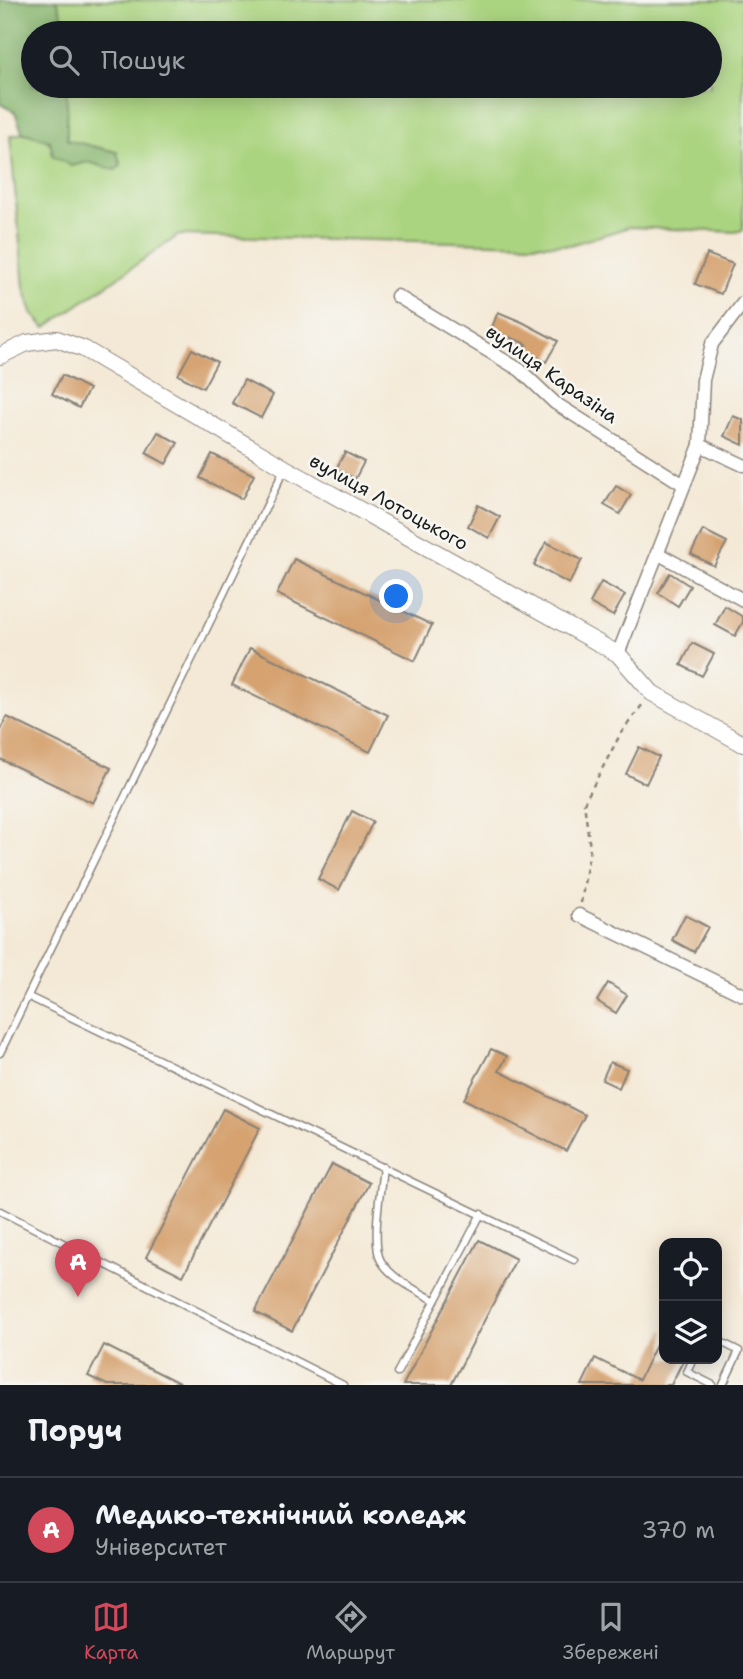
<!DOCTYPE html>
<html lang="uk">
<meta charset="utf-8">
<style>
body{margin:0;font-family:"Shantell Sans",sans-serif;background:#242831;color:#f1f3f6}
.controls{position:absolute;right:21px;bottom:21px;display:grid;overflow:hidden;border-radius:14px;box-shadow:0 4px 18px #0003}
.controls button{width:63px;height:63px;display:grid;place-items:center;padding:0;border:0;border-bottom:2px solid #363941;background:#171b24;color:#f1f3f6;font:35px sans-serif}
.you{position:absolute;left:397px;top:597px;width:24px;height:24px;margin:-18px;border:5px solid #fff;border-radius:50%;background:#1a73e8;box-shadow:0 0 0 10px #1a73e833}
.badge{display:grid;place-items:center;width:46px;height:46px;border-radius:50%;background:#d1495b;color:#fff;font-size:23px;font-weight:700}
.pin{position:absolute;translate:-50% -58px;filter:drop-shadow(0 2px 4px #0008)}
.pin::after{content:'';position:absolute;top:37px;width:24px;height:21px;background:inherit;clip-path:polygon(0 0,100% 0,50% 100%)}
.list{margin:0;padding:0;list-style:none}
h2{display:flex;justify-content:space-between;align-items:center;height:91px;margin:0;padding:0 28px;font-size:30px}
h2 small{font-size:23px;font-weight:400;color:#9ea1a6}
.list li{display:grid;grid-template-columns:46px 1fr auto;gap:21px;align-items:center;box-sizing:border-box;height:105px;padding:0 28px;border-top:2px solid #363941}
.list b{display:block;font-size:26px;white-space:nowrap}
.list p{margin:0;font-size:23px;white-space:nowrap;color:#9ea1a6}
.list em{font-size:23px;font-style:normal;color:#9ea1a6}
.icon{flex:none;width:38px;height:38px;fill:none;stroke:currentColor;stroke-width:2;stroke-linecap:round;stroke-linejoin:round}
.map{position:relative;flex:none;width:743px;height:1385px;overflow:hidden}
.search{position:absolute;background:#171b24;box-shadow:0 4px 18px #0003;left:21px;right:21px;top:21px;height:77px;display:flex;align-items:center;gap:18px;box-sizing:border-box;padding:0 24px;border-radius:38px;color:#9ea1a6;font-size:26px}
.sheet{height:196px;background:#171b24}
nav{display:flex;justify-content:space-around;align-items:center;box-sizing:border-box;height:98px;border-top:2px solid #363941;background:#171b24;font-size:19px;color:#9ea1a6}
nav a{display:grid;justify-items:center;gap:4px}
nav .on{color:#d1495b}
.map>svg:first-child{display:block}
.green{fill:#abd480;stroke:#64784e;stroke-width:2}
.forest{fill:#88b66e;stroke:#526945;stroke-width:2}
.building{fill:#d5a270}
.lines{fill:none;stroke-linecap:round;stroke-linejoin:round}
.lane-casing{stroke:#888279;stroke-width:9}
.street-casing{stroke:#888279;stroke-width:15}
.secondary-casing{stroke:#888279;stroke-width:18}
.path{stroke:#888279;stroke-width:2.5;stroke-dasharray:5 5;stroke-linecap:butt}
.lane{stroke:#fff;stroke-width:6}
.street{stroke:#fff;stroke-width:12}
.secondary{stroke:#fff;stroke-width:16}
.labels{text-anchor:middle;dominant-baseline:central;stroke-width:5;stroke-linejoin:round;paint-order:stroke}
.street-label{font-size:19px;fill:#1c1c1c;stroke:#f6f6f2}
</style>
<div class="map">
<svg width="743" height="1385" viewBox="0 0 743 1385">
<rect width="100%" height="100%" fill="#f6f6f2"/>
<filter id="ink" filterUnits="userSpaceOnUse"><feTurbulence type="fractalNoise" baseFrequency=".0143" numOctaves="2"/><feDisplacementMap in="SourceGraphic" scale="14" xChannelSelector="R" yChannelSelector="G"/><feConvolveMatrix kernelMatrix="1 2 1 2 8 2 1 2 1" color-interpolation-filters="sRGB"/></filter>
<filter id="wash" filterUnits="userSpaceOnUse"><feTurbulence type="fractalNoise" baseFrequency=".00686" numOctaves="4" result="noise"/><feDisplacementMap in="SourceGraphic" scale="28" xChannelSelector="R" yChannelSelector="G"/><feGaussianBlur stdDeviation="1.57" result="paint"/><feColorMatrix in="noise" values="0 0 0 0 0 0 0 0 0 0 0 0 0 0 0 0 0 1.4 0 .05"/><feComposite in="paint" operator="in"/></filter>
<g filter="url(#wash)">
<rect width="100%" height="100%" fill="#f4e9d6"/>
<path class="green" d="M57,0H743V230L735,232L629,227L570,245L179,235L45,328L32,313L24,287L10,136C39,126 54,145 71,166L88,162L115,170L117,152L67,141V86H710V33H64L63,19Z"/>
<path class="forest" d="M0,0H57L63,19L64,33H33V86H67V140L117,152L121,166L115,170L88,162L71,166L53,156L50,141L22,132L15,112L0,104V76L2,69L0,67Z"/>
<g id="blocks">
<g class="building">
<path d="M707,254L733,264L721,294L695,284Z"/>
<path d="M498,312L522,322L558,341L546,362L524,350L527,344L491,330Z"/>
<path d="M192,349L217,362L203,388L178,375Z"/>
<path d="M62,375L89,389L79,408L52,394Z"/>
<path d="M244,380L273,395L261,418L232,403Z"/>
<path d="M733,416L743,420V445L724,436Z"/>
<path d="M158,432L178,443L166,464L146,453Z"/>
<path d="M345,452L364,462L355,479L336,469Z"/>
<path d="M212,454L254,475L242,499L200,478Z"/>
<path d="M616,486L631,495L620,514L604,505Z"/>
<path d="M478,505L500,517L489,538L468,526Z"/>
<path d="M703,530L727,542L714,566L691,554Z"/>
<path d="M546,542L582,560L569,584L534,565Z"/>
<path d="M294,559L432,625L415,661L277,594Z"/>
<path d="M670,573L690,586L678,606L658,593Z"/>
<path d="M601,582L625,595L613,616L590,603Z"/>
<path d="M725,606L743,617V622L735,636L715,625Z"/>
<path d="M692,643L714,654L702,676L681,665Z"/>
<path d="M250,648L388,715L370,752L232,685Z"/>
<path d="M7,717L111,768L93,803L0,759V730Z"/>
<path d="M639,747L659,757L646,784L626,774Z"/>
<path d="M352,811L373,822L339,890L318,879Z"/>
<path d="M685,915L708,927L694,952L672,940Z"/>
<path d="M608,983L627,995L616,1013L597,1001Z"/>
<path d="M491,1049L507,1056L499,1071L585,1115L566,1151L464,1099Z"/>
<path d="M610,1062L627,1069L619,1088L602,1080Z"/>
<path d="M223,1109L260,1128L183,1276L146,1257Z"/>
<path d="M332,1164L369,1183L292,1331L255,1312Z"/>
<path d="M479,1240L516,1259L451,1385H403Z"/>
<path d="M664,1329V1359H684L671,1385H582L595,1358L639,1380Z"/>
<path d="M104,1345L183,1385H107L88,1376Z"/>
</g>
</g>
</g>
<g filter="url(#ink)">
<use href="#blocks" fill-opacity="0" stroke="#888279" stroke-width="2"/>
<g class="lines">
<g class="lane-casing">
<g id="lane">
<path d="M29,997L574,1260"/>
<path d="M0,1053L284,470"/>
<path d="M383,1167C381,1188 371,1244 381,1261C392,1279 416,1290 434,1300"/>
<path d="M0,1211L343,1385"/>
<path d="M717,1340L739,1351L723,1385"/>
<path d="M693,1359L687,1372L713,1385"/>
<path d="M397,1373L481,1214"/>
</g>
</g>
<g class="street-casing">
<g id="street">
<path d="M397,296L520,370L555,403L684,485"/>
<path d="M700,445L743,465"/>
<path d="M657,553L743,600"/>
<path d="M618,654L700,445L703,380L712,344L743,303"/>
<path d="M579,915L743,995"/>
</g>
</g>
<g class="secondary-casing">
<path id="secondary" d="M0,356L27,343L57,339L84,349L285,468L618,654L652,693L743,744"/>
</g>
<path class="path" d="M581,903L590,848L584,803L621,733L643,704"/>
<use href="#lane" class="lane"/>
<use href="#street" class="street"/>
<use href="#secondary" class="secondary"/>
</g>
</g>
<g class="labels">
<g class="street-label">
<text transform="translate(552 374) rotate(35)">вулиця Каразіна</text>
<text transform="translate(389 502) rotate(29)">вулиця Лотоцького</text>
</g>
</g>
</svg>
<div class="controls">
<button><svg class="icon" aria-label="locate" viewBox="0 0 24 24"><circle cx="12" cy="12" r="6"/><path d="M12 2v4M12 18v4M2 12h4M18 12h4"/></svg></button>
<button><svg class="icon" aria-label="layers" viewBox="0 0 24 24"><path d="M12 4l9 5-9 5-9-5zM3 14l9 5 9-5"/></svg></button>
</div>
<div class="you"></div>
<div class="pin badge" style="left:78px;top:1297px">A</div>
<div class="search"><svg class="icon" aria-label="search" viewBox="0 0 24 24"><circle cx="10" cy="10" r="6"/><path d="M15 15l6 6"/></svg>Пошук</div>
</div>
<section class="sheet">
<h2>Поруч<small></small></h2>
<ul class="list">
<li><span class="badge">A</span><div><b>Медико-технічний коледж</b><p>Університет</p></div><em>370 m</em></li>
</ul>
</section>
<nav>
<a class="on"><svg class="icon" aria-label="map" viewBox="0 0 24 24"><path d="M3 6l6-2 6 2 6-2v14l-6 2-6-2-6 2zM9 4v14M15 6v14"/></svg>Карта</a>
<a><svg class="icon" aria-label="directions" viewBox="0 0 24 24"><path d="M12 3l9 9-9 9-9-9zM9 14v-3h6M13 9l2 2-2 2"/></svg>Маршрут</a>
<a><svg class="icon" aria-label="saved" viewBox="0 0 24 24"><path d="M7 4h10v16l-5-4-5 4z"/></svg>Збережені</a>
</nav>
